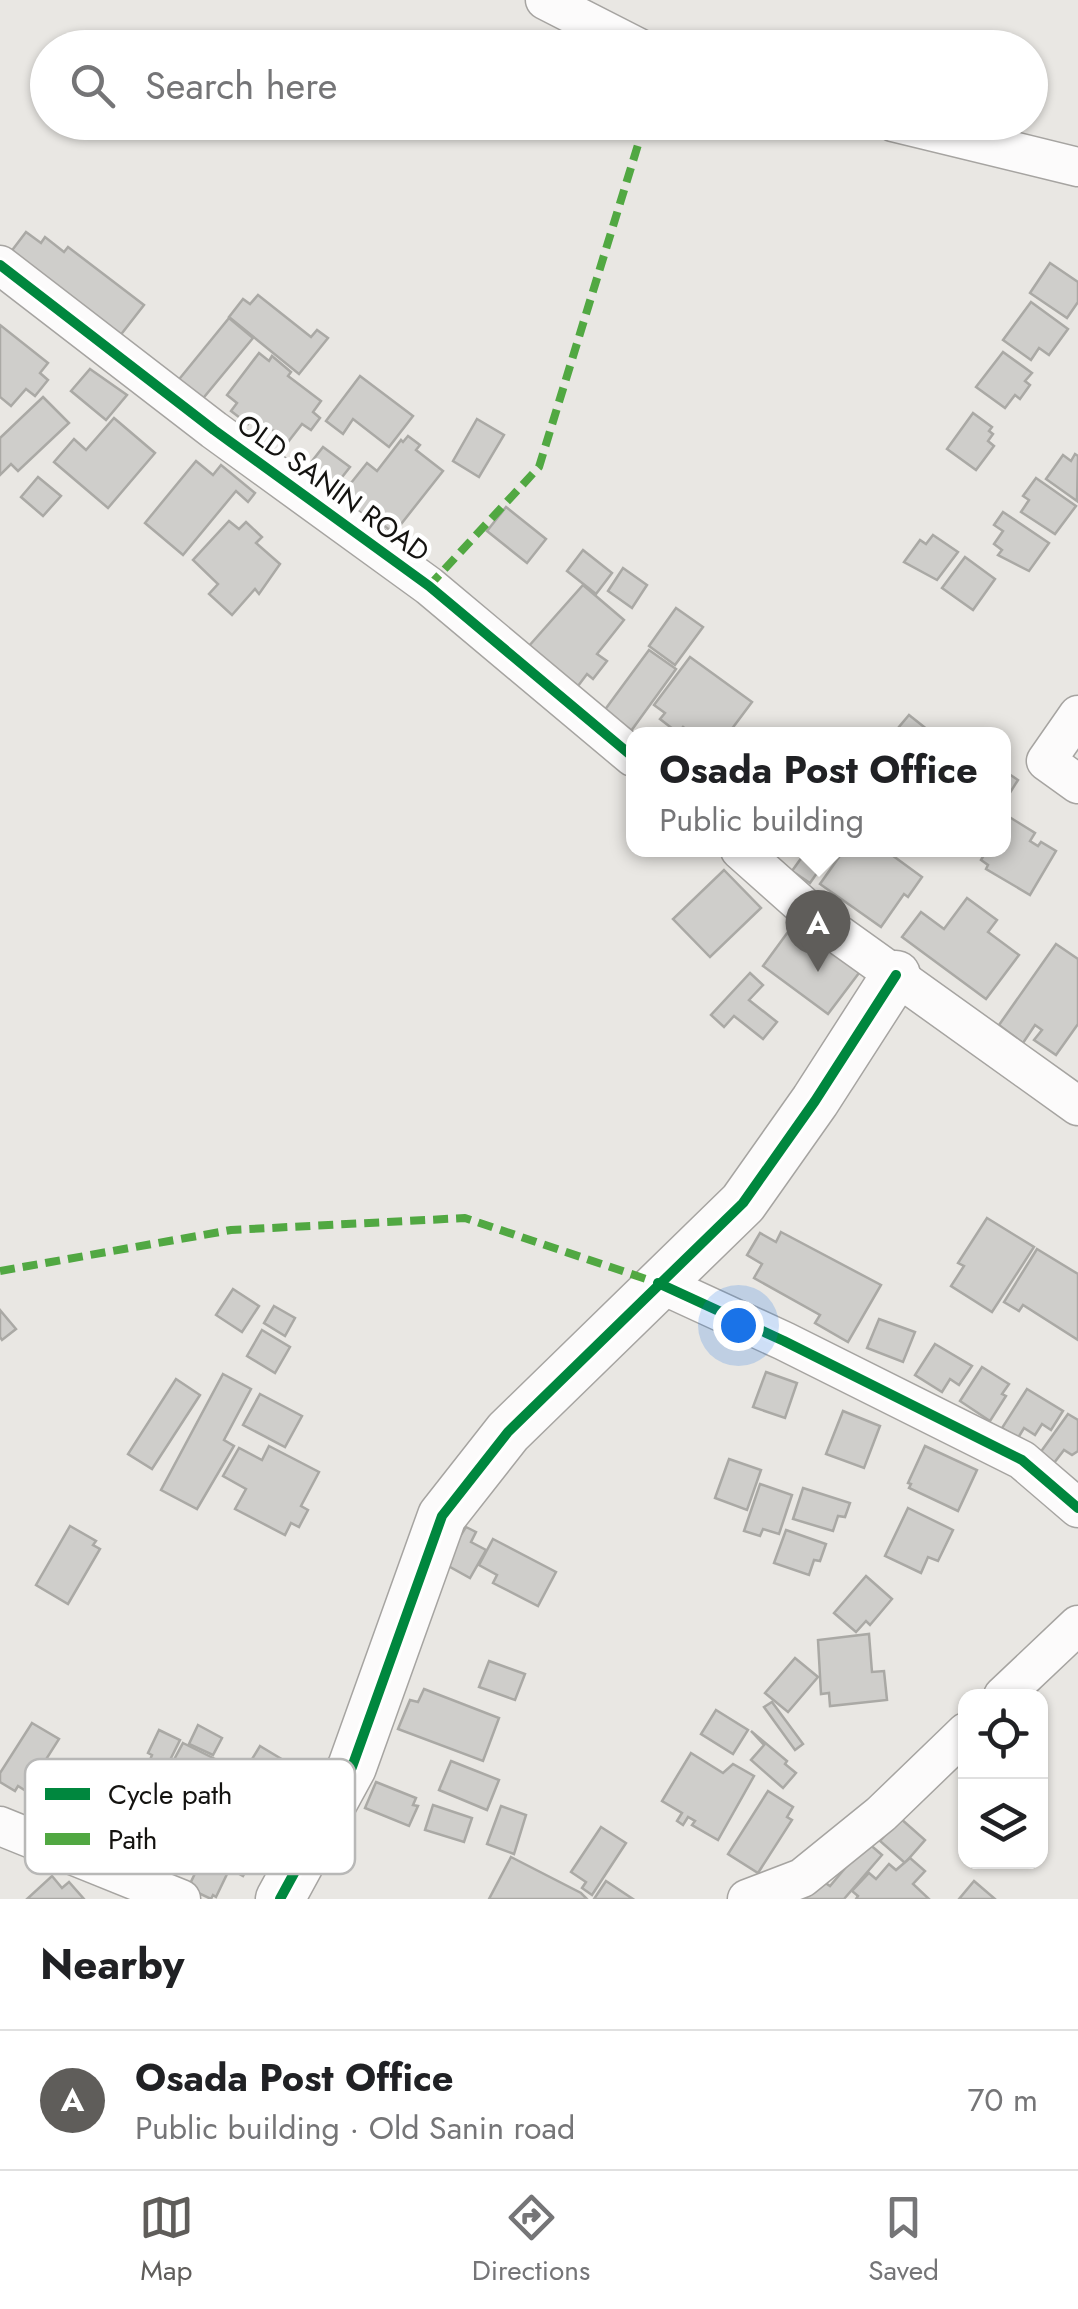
<!DOCTYPE html>
<meta charset="utf-8">
<style>
body{margin:0;font-family:Jost,sans-serif;background:#f2f2f2;color:#202124}
.controls{position:absolute;right:30px;bottom:30px;display:grid;overflow:hidden;border-radius:20px;box-shadow:0 2px 8px #0004}
.controls button{width:90px;height:90px;display:grid;place-items:center;padding:0;border:0;border-bottom:2px solid #e0e0e0;background:#fff;color:#202124;font:50px sans-serif}
.you{position:absolute;left:738px;top:1325px;width:35px;height:35px;margin:-25px;border:8px solid #fff;border-radius:50%;background:#1a73e8;box-shadow:0 0 0 15px #1a73e833}
.badge{display:grid;place-items:center;width:65px;height:65px;border-radius:50%;background:#5f5d5a;color:#fff;font-size:32px;font-weight:700}
.pin{position:absolute;translate:-50% -82px;filter:drop-shadow(0 2px 5px #0008)}
.pin::after{content:'';position:absolute;top:52px;width:35px;height:30px;background:inherit;clip-path:polygon(0 0,100% 0,50% 100%)}
.popup{position:absolute;left:626px;top:727px;width:385px;height:130px;box-sizing:border-box;display:grid;place-content:center;border-radius:20px;background:#fff;filter:drop-shadow(0 2px 8px #0005);font-size:32px;white-space:nowrap;color:#757577}
.popup b{font-size:38px;color:#202124}
.popup::after{content:'';position:absolute;left:50%;top:100%;margin-left:-20px;border:20px solid transparent;border-top-color:#fff}
.list{margin:0;padding:0;list-style:none}
h2{display:flex;justify-content:space-between;align-items:center;height:130px;margin:0;padding:0 40px;font-size:42px}
h2 small{font-size:32px;font-weight:400;color:#757577}
.list li{display:grid;grid-template-columns:65px 1fr auto;gap:30px;align-items:center;box-sizing:border-box;height:140px;padding:0 40px;border-top:2px solid #e0e0e0}
.list b{display:block;font-size:38px;white-space:nowrap}
.list p{margin:0;font-size:32px;white-space:nowrap;color:#757577}
.list em{font-size:32px;font-style:normal;color:#757577}
.icon{flex:none;width:55px;height:55px;fill:none;stroke:currentColor;stroke-width:2;stroke-linecap:round;stroke-linejoin:round}
.map{position:relative;flex:none;width:1078px;height:1899px;overflow:hidden}
.search{position:absolute;background:#fff;box-shadow:0 2px 8px #0004;left:30px;right:30px;top:30px;height:110px;display:flex;align-items:center;gap:25px;box-sizing:border-box;padding:0 35px;border-radius:55px;color:#757577;font-size:38px}
.sheet{height:270px;background:#fff}
nav{display:flex;justify-content:space-around;align-items:center;box-sizing:border-box;height:140px;border-top:2px solid #e0e0e0;background:#fff;font-size:28px;color:#757577}
nav a{display:grid;justify-items:center;gap:5px}
nav .on{color:#5f5d5a}
.map>svg:first-child{display:block}
.building{fill:#cfcecb;stroke:#aaa9a5;stroke-width:2.5}
.lines{fill:none;stroke-linecap:round;stroke-linejoin:round}
.minor-casing{stroke:#a6a4a1;stroke-width:41}
.tertiary-casing{stroke:#a6a4a1;stroke-width:51}
.minor{stroke:#fcfbfb;stroke-width:38}
.tertiary{stroke:#fcfbfb;stroke-width:48}
.quiet{stroke:#51a842;stroke-width:8;stroke-dasharray:15 8;stroke-linecap:butt}
.cycleway-casing{stroke:#fff;stroke-width:16}
.cycleway{stroke:#00873e;stroke-width:10}
.labels{text-anchor:middle;dominant-baseline:central;stroke-width:9;stroke-linejoin:round;paint-order:stroke}
.street-label{font-size:28px;fill:#141310;stroke:#fff}
.key{fill:#fff;stroke:#b8b8b7;stroke-width:2.5}
.key-label{font-size:28px;fill:#141310}
</style>
<div class="map">
<svg width="1078" height="1899" viewBox="0 0 1078 1899">
<rect width="100%" height="100%" fill="#e9e7e3"/>
<g class="building">
<path d="M26,232L41,243L45,237L64,252L68,247L144,305L119,337L10,253Z"/>
<path d="M1050,263L1078,282V302L1067,318L1030,293Z"/>
<path d="M258,295L311,337L317,330L328,338L299,374L229,317L243,299L250,304Z"/>
<path d="M1031,302L1068,329L1049,355L1039,348L1031,360L1003,340Z"/>
<path d="M229,318L253,338L200,402L176,383Z"/>
<path d="M0,325L48,363L40,373L48,380L35,396L26,389L11,406L0,397Z"/>
<path d="M1003,352L1032,373L1025,381L1030,385L1020,399L1015,395L1005,408L976,387Z"/>
<path d="M259,353L269,361L272,356L291,372L288,376L321,401L313,412L320,418L311,430L302,424L288,442L254,416L248,424L231,411L237,403L227,395Z"/>
<path d="M90,369L127,395L106,420L71,391Z"/>
<path d="M360,376L413,416L389,447L353,419L343,434L326,421Z"/>
<path d="M43,397L69,423L18,471L11,464L0,475V438Z"/>
<path d="M973,413L992,427L989,431L993,434L988,441L994,446L976,470L947,449Z"/>
<path d="M114,418L155,453L108,508L54,462L74,439L86,450Z"/>
<path d="M477,419L504,435L479,477L453,461Z"/>
<path d="M408,436L420,445L416,450L443,471L394,533L376,520L366,533L298,479L323,447L350,467L335,486L343,493L367,463L377,471L401,440L403,442Z"/>
<path d="M1075,454L1078,456L1077,501L1046,479L1063,455L1071,461Z"/>
<path d="M196,461L213,475L221,465L255,493L248,502L236,491L183,555L145,523Z"/>
<path d="M38,477L61,496L43,516L21,497Z"/>
<path d="M1036,478L1076,506L1055,534L1021,512L1029,500L1023,496Z"/>
<path d="M506,507L546,539L527,563L487,531Z"/>
<path d="M1003,512L1049,543L1029,571L998,555L1002,550L994,544L1003,531L994,525Z"/>
<path d="M229,521L239,529L246,522L262,537L256,543L280,564L259,594L255,589L232,615L209,594L218,584L193,560Z"/>
<path d="M933,535L958,552L937,580L904,562L920,540L926,544Z"/>
<path d="M583,550L612,573L596,594L567,571Z"/>
<path d="M965,557L995,579L973,610L942,588Z"/>
<path d="M623,568L647,585L632,608L608,591Z"/>
<path d="M583,585L624,620L597,654L607,661L593,679L587,674L578,686L528,647Z"/>
<path d="M676,608L703,627L675,665L649,646Z"/>
<path d="M649,650L676,669L631,731L604,711Z"/>
<path d="M690,657L752,702L728,734H693L683,727L678,733L660,719L665,713L654,705Z"/>
<path d="M909,715L933,734H893Z"/>
<path d="M1003,770L1018,780L1003,804Z"/>
<path d="M1003,813L1035,833L1030,841L1038,846L1041,842L1056,851L1030,895L986,869L988,865L981,860L987,850H1003Z"/>
<path d="M807,850H833L810,883L792,871Z"/>
<path d="M844,850H885L922,877L908,897L904,894L881,927L820,884Z"/>
<path d="M724,870L761,908L710,957L673,919Z"/>
<path d="M967,898L997,920L988,932L1019,955L986,999L902,937L921,912L944,929Z"/>
<path d="M796,921L862,969L828,1014L763,966Z"/>
<path d="M1056,944L1078,959V1024L1056,1055L1034,1040L1042,1030L1035,1025L1023,1043L999,1025Z"/>
<path d="M750,973L763,985L749,1000L777,1022L763,1039L734,1016L724,1027L711,1015Z"/>
<path d="M987,1218L1034,1247L992,1312L951,1286L964,1266L958,1263Z"/>
<path d="M781,1232L881,1285L848,1342L815,1323L820,1315L754,1278L762,1264L747,1255L760,1233L776,1242Z"/>
<path d="M1037,1249L1078,1274V1340L1023,1305L1019,1311L1004,1302Z"/>
<path d="M233,1289L259,1306L242,1332L216,1315Z"/>
<path d="M274,1306L295,1318L285,1336L264,1323Z"/>
<path d="M0,1310L16,1329L2,1340L0,1337Z"/>
<path d="M879,1319L915,1332L903,1362L867,1348Z"/>
<path d="M262,1330L290,1347L275,1373L247,1356Z"/>
<path d="M935,1344L972,1366L959,1385L950,1379L942,1392L915,1375Z"/>
<path d="M982,1367L1009,1384L1002,1394L1006,1396L990,1421L960,1401Z"/>
<path d="M766,1372L797,1383L785,1418L753,1407Z"/>
<path d="M223,1374L251,1389L224,1440L234,1446L197,1509L161,1490Z"/>
<path d="M176,1379L200,1395L152,1469L128,1454Z"/>
<path d="M1027,1389L1063,1411L1051,1430L1042,1424L1035,1435L1024,1428L1018,1438L1002,1428Z"/>
<path d="M260,1394L302,1416L285,1447L243,1425Z"/>
<path d="M843,1411L880,1426L864,1468L826,1454Z"/>
<path d="M1068,1414L1078,1420V1451L1072,1455L1064,1450L1054,1463L1040,1453Z"/>
<path d="M269,1446L319,1472L301,1506L308,1510L299,1527L291,1523L285,1535L235,1509L246,1489L223,1476L239,1448L262,1460Z"/>
<path d="M925,1446L977,1470L958,1511L909,1488L911,1484L908,1483Z"/>
<path d="M729,1459L761,1470L747,1510L715,1498Z"/>
<path d="M760,1484L792,1495L779,1534L763,1529L760,1536L744,1531Z"/>
<path d="M803,1488L850,1503L845,1517L838,1516L833,1531L793,1519Z"/>
<path d="M908,1508L953,1530L938,1561L928,1557L921,1573L885,1556Z"/>
<path d="M70,1526L96,1541L93,1545L100,1549L68,1604L36,1585Z"/>
<path d="M466,1527L476,1532L471,1542L486,1550L470,1578L443,1563Z"/>
<path d="M786,1530L826,1544L820,1561L814,1560L809,1575L774,1563Z"/>
<path d="M493,1539L556,1572L538,1606L493,1583L497,1575L479,1565Z"/>
<path d="M866,1576L892,1599L870,1625L866,1621L856,1632L834,1613Z"/>
<path d="M869,1634L872,1672L884,1671L887,1700L830,1706L829,1693L821,1694L818,1640Z"/>
<path d="M795,1658L818,1677L788,1712L765,1693Z"/>
<path d="M489,1661L525,1674L515,1700L479,1687Z"/>
<path d="M424,1689L499,1718L483,1761L398,1729L410,1700L418,1702Z"/>
<path d="M772,1702L803,1744L795,1750L764,1707Z"/>
<path d="M716,1710L748,1730L733,1754L701,1734Z"/>
<path d="M32,1723L59,1739L26,1791L18,1786L15,1791L0,1782V1773Z"/>
<path d="M198,1725L222,1738L213,1755L189,1744Z"/>
<path d="M159,1730L180,1740L166,1768L150,1760L152,1755L148,1753Z"/>
<path d="M751,1731L787,1761L785,1764L796,1773L783,1788L751,1760L764,1745Z"/>
<path d="M183,1743L227,1765L213,1792L169,1769Z"/>
<path d="M260,1746L303,1772L267,1834L222,1808Z"/>
<path d="M691,1753L723,1773L733,1764L754,1776L718,1840L692,1825L695,1821L688,1817L683,1825L677,1821L682,1813L662,1801Z"/>
<path d="M451,1761L499,1780L487,1810L439,1790Z"/>
<path d="M145,1763L158,1769L150,1785L138,1779Z"/>
<path d="M60,1780L105,1804L90,1831L85,1827L77,1842L36,1825Z"/>
<path d="M139,1782L173,1798L176,1791L203,1808L202,1811L206,1813L184,1860L153,1850L155,1846L117,1828Z"/>
<path d="M376,1782L416,1798L413,1805L418,1806L409,1826L365,1808Z"/>
<path d="M768,1791L793,1807L787,1817L792,1820L758,1873L728,1854Z"/>
<path d="M433,1805L472,1818L464,1842L425,1830Z"/>
<path d="M501,1806L526,1815L514,1854L487,1844Z"/>
<path d="M222,1817L263,1840L243,1876L218,1862L221,1857L204,1848Z"/>
<path d="M900,1818L925,1840L905,1863L880,1841Z"/>
<path d="M601,1827L626,1843L592,1895L582,1888L586,1882L571,1872Z"/>
<path d="M867,1842L882,1855L844,1899H804L824,1882L830,1886Z"/>
<path d="M511,1857L581,1893L587,1899H489Z"/>
<path d="M910,1858L925,1871L913,1884L929,1899H856L858,1896L852,1891L869,1873L876,1879L889,1864L896,1870Z"/>
<path d="M202,1859L228,1872L216,1897L213,1895L211,1899L188,1888Z"/>
<path d="M52,1876L62,1888L69,1882L84,1899H27Z"/>
<path d="M606,1881L633,1899H594Z"/>
<path d="M974,1881L995,1899H959Z"/>
</g>
<g class="lines">
<g class="minor-casing">
<g id="minor">
<path d="M545,0L639,48"/>
<path d="M893,122L1078,167"/>
<path d="M0,265L214,430L429,586L633,757"/>
<path d="M1078,715L1046,761L1078,784"/>
<path d="M740,850L821,922L1078,1106"/>
<path d="M658,1283L784,1341L1022,1460L1078,1508"/>
<path d="M1003,1696L1078,1625"/>
<path d="M0,1826L181,1899"/>
<path d="M747,1899L802,1878L881,1814L966,1732"/>
</g>
</g>
<g class="tertiary-casing">
<path id="tertiary" d="M280,1899L352,1767L442,1516L508,1432L743,1203L815,1101L896,975"/>
</g>
<use href="#minor" class="minor"/>
<use href="#tertiary" class="tertiary"/>
<g class="quiet">
<path d="M429,586L539,467L645,122"/>
<path d="M0,1271L231,1230L465,1218L658,1283"/>
</g>
<g class="cycleway-casing">
<g id="cycleway">
<path d="M0,265L214,430L429,586L633,757"/>
<path d="M658,1283L784,1341L1022,1460L1078,1508"/>
<path d="M280,1899L352,1767L442,1516L508,1432L743,1203L815,1101L896,975"/>
</g>
</g>
<use href="#cycleway" class="cycleway"/>
</g>
<g class="labels">
<g class="street-label">
<text transform="translate(333 488) rotate(36)">OLD SANIN ROAD</text>
</g>
</g>
<rect x="25" y="1759" width="330" height="115" rx="15" class="key"/>
<rect x="45" y="1788" width="45" height="12" fill="#00873e"/>
<rect x="45" y="1833" width="45" height="12" fill="#51a842"/>
<g class="key-label">
<text x="108" y="1804">Cycle path</text>
<text x="108" y="1849">Path</text>
</g>
</svg>
<div class="controls">
<button><svg class="icon" aria-label="locate" viewBox="0 0 24 24"><circle cx="12" cy="12" r="6"/><path d="M12 2v4M12 18v4M2 12h4M18 12h4"/></svg></button>
<button><svg class="icon" aria-label="layers" viewBox="0 0 24 24"><path d="M12 4l9 5-9 5-9-5zM3 14l9 5 9-5"/></svg></button>
</div>
<div class="you"></div>
<div class="pin badge" style="left:818px;top:972px">A</div>
<div class="popup"><b>Osada Post Office</b>Public building</div>
<div class="search"><svg class="icon" aria-label="search" viewBox="0 0 24 24"><circle cx="10" cy="10" r="6"/><path d="M15 15l6 6"/></svg>Search here</div>
</div>
<section class="sheet">
<h2>Nearby<small></small></h2>
<ul class="list">
<li><span class="badge">A</span><div><b>Osada Post Office</b><p>Public building · Old Sanin road</p></div><em>70 m</em></li>
</ul>
</section>
<nav>
<a class="on"><svg class="icon" aria-label="map" viewBox="0 0 24 24"><path d="M3 6l6-2 6 2 6-2v14l-6 2-6-2-6 2zM9 4v14M15 6v14"/></svg>Map</a>
<a><svg class="icon" aria-label="directions" viewBox="0 0 24 24"><path d="M12 3l9 9-9 9-9-9zM9 14v-3h6M13 9l2 2-2 2"/></svg>Directions</a>
<a><svg class="icon" aria-label="saved" viewBox="0 0 24 24"><path d="M7 4h10v16l-5-4-5 4z"/></svg>Saved</a>
</nav>
